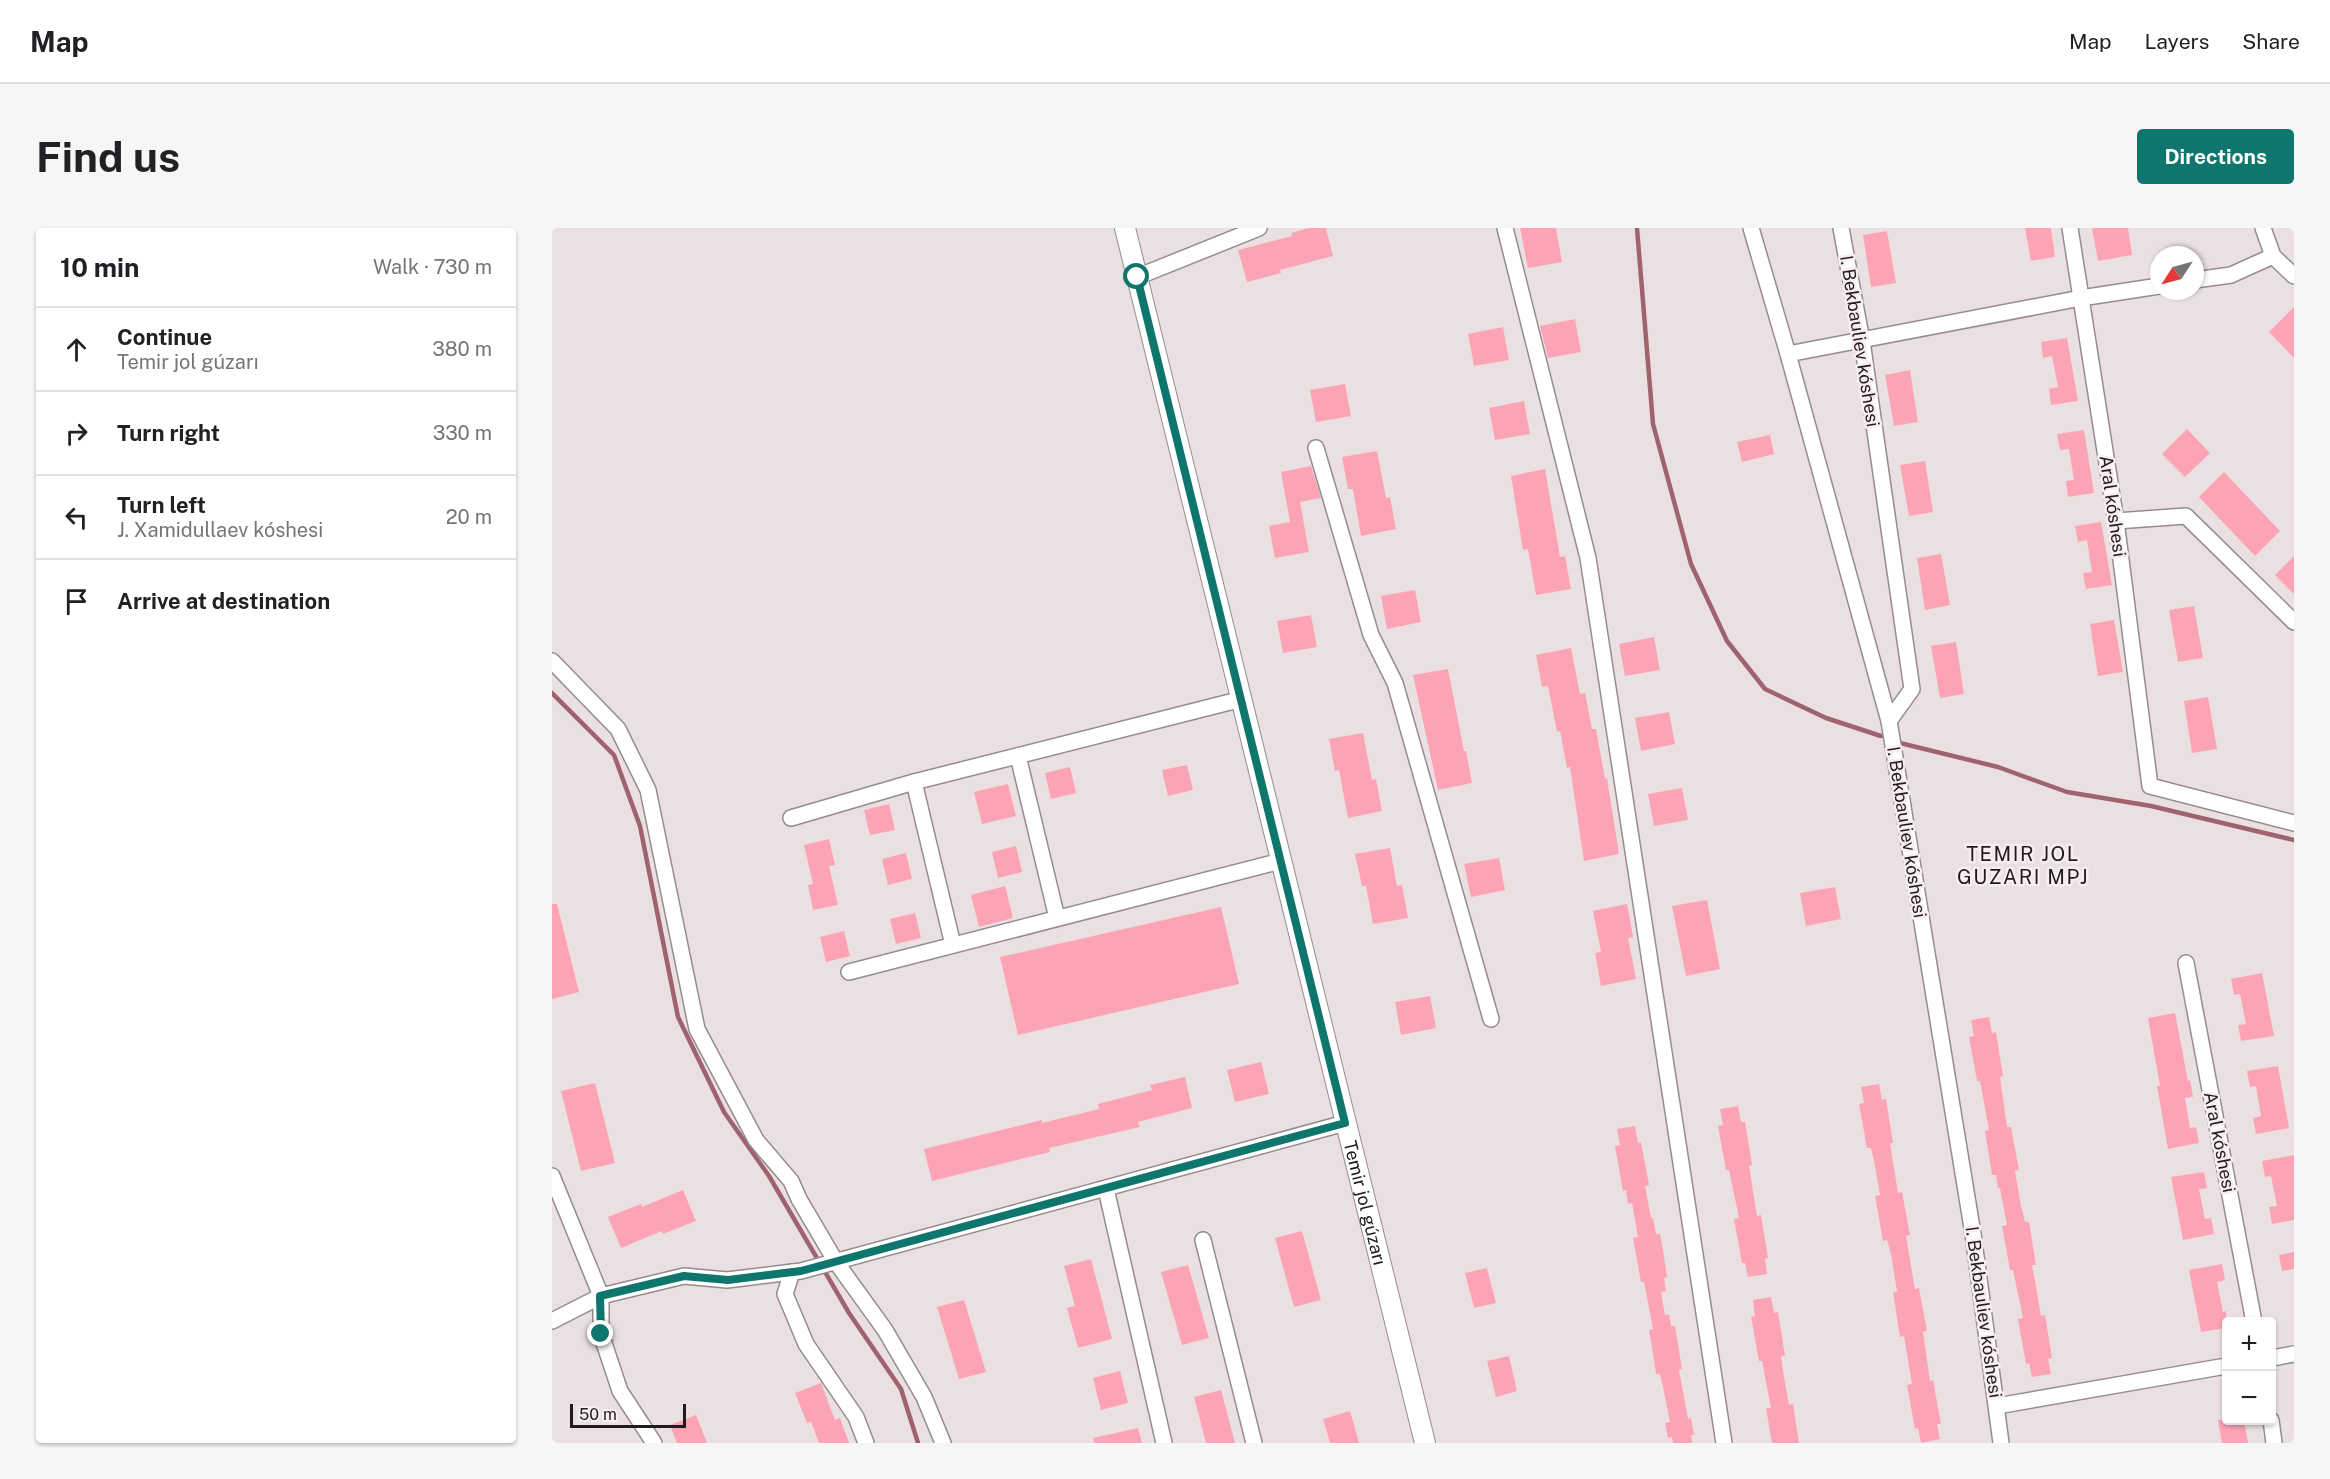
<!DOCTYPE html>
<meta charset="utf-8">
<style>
body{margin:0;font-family:"Public Sans",sans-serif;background:#f6f6f6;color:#202124}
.controls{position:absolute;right:18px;bottom:18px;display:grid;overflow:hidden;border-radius:6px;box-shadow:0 2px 4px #0004}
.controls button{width:54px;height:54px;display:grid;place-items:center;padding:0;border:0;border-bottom:2px solid #e0e0e0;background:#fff;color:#202124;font:30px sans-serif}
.compass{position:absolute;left:1598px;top:18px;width:54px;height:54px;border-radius:50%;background:#fff;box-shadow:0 2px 4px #0004;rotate:234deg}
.scale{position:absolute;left:18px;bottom:15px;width:116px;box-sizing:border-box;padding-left:6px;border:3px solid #201c1c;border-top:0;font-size:16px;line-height:21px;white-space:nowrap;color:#201c1c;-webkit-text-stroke:4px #f8edef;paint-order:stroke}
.stop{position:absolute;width:18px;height:18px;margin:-14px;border:4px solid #0f766e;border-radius:50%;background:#fff}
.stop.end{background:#0f766e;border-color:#fff;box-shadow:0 2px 6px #0008}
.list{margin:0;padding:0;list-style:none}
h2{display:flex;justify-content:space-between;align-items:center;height:78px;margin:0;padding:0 24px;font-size:26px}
h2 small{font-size:20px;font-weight:400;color:#757577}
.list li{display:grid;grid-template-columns:39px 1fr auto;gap:18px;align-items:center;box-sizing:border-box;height:84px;padding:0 24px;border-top:2px solid #e0e0e0}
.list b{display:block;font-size:22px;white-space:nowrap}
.list p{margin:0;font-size:20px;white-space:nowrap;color:#757577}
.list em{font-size:20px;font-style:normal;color:#757577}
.icon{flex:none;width:33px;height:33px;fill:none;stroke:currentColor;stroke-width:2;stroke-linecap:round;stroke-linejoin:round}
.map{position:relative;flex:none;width:1742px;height:1215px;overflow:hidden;border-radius:6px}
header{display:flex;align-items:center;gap:36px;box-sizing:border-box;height:84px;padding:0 30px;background:#fff;border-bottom:2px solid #e0e0e0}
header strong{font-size:28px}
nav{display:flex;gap:33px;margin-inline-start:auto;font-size:21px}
.intro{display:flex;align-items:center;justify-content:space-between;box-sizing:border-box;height:144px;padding:0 36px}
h1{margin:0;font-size:42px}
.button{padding:15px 27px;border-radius:6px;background:#0f766e;color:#fff;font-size:21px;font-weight:700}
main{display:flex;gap:36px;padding:0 36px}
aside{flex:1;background:#fff;border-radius:6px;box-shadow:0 2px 4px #0004}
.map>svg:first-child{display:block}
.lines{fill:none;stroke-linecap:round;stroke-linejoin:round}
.stream{stroke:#9f636f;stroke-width:4.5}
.building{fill:#fca4b5}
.minor-casing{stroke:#958c8d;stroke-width:18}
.tertiary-casing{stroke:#958c8d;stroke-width:22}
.minor{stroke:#fff;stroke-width:15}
.tertiary{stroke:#fff;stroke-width:20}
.route{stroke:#0f766e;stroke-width:8}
.labels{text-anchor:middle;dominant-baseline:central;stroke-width:5;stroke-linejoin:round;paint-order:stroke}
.street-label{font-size:18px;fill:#201c1c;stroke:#f8edef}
.neighbourhood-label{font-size:20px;letter-spacing:1.5px;fill:#201c1c;stroke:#f8edef}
</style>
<header>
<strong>Map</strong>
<nav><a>Map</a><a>Layers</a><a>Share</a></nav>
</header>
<div class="intro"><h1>Find us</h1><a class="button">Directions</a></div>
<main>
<aside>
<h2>10 min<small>Walk · 730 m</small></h2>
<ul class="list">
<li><svg class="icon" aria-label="ahead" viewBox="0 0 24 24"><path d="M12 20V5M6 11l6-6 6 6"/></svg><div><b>Continue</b><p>Temir jol gúzarı</p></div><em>380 m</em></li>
<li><svg class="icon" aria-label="right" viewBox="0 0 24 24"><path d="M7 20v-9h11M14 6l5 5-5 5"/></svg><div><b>Turn right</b></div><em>330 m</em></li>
<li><svg class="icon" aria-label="left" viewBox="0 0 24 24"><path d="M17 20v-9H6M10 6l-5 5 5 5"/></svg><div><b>Turn left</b><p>J. Xamidullaev kóshesi</p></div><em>20 m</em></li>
<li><svg class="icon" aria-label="arrive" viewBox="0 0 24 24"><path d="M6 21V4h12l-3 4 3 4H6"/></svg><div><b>Arrive at destination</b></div></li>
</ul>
</aside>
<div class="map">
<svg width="1742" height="1215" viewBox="0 0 1742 1215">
<rect width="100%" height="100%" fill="#ebe0e1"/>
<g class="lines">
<g class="stream">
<path d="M1085,0L1101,196L1139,336L1175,413L1213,461L1274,490L1329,508"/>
<path d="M0,465L62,527L88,598L126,789L172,884L217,948L297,1085L349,1161L366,1215"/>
<path d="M1348,515L1446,539L1515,564L1599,578L1742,612"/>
</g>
</g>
<g class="building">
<path d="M757,0H774L781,28L728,42L729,45L695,54L686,22L740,8L739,5Z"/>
<path d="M968,0H1004L1010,34L976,40Z"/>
<path d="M1473,0H1499L1503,29L1479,33Z"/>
<path d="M1540,0H1576L1580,27L1546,33Z"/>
<path d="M1335,3L1344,55L1319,59L1311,7Z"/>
<path d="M1742,79V130L1717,104Z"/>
<path d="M1023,91L1029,124L996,130L988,98Z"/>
<path d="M951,99L957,132L922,138L916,106Z"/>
<path d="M1515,110L1526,173L1499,177L1497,161L1506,159L1500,128L1491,130L1489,114Z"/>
<path d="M1358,142L1366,194L1342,198L1333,147Z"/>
<path d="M793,156L799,188L764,194L758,162Z"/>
<path d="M972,173L978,206L943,212L937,180Z"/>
<path d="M1635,201L1658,225L1633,249L1610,226Z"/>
<path d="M1532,202L1542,265L1516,269L1514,253L1522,252L1517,221L1508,222L1505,206Z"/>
<path d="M1218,207L1222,226L1190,234L1185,214Z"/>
<path d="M825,223L834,270L838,269L844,301L809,308L801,261H796L790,229Z"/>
<path d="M1373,233L1381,284L1357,288L1348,237Z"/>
<path d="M759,238L769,270L748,274L757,324L723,330L717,298L738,294L729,244Z"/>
<path d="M993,241L1008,329L1013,328L1019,361L984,367L976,321L971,322L959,248Z"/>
<path d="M1672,244L1728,303L1703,328L1647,269Z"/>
<path d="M1549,294L1560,357L1534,361L1531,345L1540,344L1535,312L1526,314L1523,298Z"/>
<path d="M1389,326L1398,377L1373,382L1365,330Z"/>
<path d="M1742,328V366L1723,347Z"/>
<path d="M863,362L869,394L835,401L829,368Z"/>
<path d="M1642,378L1651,430L1626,434L1617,382Z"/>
<path d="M759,387L765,419L731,425L725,393Z"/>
<path d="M1562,392L1571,444L1546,448L1538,396Z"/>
<path d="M1102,409L1108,442L1073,448L1067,416Z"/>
<path d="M1404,414L1412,466L1388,470L1379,418Z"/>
<path d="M1019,420L1028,466L1033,465L1040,501H1044L1053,551L1055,550L1067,626L1032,633L1018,539L1015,540L1008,503L1005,504L996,458L990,459L984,427Z"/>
<path d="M896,441L912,523H914L920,555L886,562L861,447Z"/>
<path d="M1656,469L1665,521L1640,525L1632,473Z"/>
<path d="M1117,484L1123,516L1089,523L1083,490Z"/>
<path d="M811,505L820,552L824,551L830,583L796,590L787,542L783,543L777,511Z"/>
<path d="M635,537L641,562L616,568L610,542Z"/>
<path d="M518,539L524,565L499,571L493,545Z"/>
<path d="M456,556L464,588L430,596L422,564Z"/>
<path d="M1130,560L1136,592L1102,598L1096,566Z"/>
<path d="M337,576L343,602L318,607L312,582Z"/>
<path d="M277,611L283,637L277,638L286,677L261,682L256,657L261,656L252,617Z"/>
<path d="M464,618L470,644L446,650L440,624Z"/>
<path d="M838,620L845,658L850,657L856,690L821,696L814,658H810L803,626Z"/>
<path d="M354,625L360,651L336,657L330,631Z"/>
<path d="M947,630L953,662L919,669L912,636Z"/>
<path d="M453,658L461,690L427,699L419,667Z"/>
<path d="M1283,659L1289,691L1254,698L1248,665Z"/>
<path d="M1155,672L1168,741L1134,748L1120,678Z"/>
<path d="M0,676H5L27,764L0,771Z"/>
<path d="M1075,676L1081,709L1076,710L1084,751L1049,758L1043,725L1049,724L1041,683Z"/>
<path d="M669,679L687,756L466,807L448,729Z"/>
<path d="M363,685L369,710L344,716L338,691Z"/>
<path d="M292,703L298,728L274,734L268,709Z"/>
<path d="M1710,745L1722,808L1689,813L1686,797L1694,796L1688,766L1682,767L1679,751Z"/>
<path d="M878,768L884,800L849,807L843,774Z"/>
<path d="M1623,785L1636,853L1638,852L1641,869L1633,870L1638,900L1644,899L1647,915L1616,921L1605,858H1608L1596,790Z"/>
<path d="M1437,789L1440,805L1444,804L1451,848L1448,849L1455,899H1459L1467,942L1463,943L1469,978L1473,994H1477L1484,1037H1480L1483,1052L1489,1088L1493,1087L1500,1130L1496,1131L1499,1146L1480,1149L1477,1135L1474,1136L1466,1091L1471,1090L1461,1042H1458L1450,998L1455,997L1448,960L1446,961L1444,947H1440L1433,903L1437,902L1428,853H1425L1417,809L1422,808L1419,792Z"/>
<path d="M709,834L717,866L683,874L675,842Z"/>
<path d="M1726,838L1737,900L1704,906L1701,890L1709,888L1704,858L1698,859L1695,843Z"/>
<path d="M633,849L640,880L586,894L588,899L497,920L498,924L380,953L372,921L490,892V895L547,881L546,876L600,862L598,857Z"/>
<path d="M43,855L63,935L29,943L9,863Z"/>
<path d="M1327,856L1330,872L1334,871L1341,915H1338L1346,965L1350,964L1358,1007L1354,1008L1360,1044L1363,1061L1367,1060L1375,1103L1371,1104L1378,1153L1381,1152L1389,1196H1385L1388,1211L1369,1215L1366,1200L1363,1201L1355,1157L1360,1156L1352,1108L1348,1109L1341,1064H1345L1339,1026L1335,1012L1331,1013L1323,968L1328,967L1322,933L1319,920H1315L1307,876L1312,875L1309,859Z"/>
<path d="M1186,878L1189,894H1193L1200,937L1197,938L1205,988L1209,987L1216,1030L1213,1031L1215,1046L1196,1049L1193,1035H1190L1182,991L1187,990L1177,942H1174L1166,898L1171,897L1168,881Z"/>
<path d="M1083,898L1086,915L1089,914L1097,957L1093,958L1099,990H1101L1104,1006H1108L1111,1022L1115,1049L1112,1050L1114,1063L1109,1064L1113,1087L1117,1086L1119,1098H1123L1130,1141L1127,1142L1136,1191L1139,1190L1142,1207H1139L1140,1215H1121L1120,1209L1116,1210L1113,1195L1118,1194L1111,1159L1108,1146H1104L1102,1132L1097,1102L1101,1101L1092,1054H1089L1081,1010L1086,1009L1080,975L1076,976L1074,962L1071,963L1063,918L1068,917L1065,901Z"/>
<path d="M1742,927V992L1720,996L1717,979L1725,978L1719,948L1713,949L1710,933Z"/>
<path d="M1652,944L1655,960L1647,961L1653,991L1659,990L1662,1006L1631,1012L1619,949Z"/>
<path d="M131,962L144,993L111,1006L110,1003L69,1020L56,989L89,976L90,979Z"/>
<path d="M750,1003L769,1072L742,1079L723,1010Z"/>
<path d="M1742,1024V1041L1730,1043L1727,1027Z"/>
<path d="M539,1031L560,1111L526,1120L515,1080L523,1078L512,1038Z"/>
<path d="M1670,1036L1673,1052L1665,1054L1671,1084L1674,1083V1100L1649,1104L1637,1042Z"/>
<path d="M636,1037L657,1110L630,1117L609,1044Z"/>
<path d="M935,1040L944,1075L922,1080L913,1045Z"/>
<path d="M1219,1069L1222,1085L1226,1084L1233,1128H1229L1231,1143L1237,1177L1241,1176L1247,1215H1220L1214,1180H1219L1210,1133H1207L1199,1089L1203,1088L1201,1072Z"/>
<path d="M412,1072L434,1144L407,1151L385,1079Z"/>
<path d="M957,1128L965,1163L944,1169L935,1133Z"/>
<path d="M568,1143L576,1175L549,1182L541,1150Z"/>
<path d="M269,1155L283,1192L288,1190L297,1215H267L259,1194L255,1195L243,1165Z"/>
<path d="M669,1162L683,1215H654L642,1169Z"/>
<path d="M798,1183L807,1215H778L771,1191Z"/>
<path d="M144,1187L155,1215H125L118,1197Z"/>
<path d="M1666,1192H1692L1696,1215H1670Z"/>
<path d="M586,1200L590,1215H542L541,1210Z"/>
</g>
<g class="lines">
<g class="minor-casing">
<g id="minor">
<path d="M953,0L1036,330L1172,1215"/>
<path d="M1199,0L1236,126L1337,493L1421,1006L1449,1215"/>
<path d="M1289,0L1310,113L1360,461L1337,493"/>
<path d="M1518,0L1564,293L1598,558L1742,595"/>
<path d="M1711,0L1721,28L1742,48"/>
<path d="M585,49L707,0"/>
<path d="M1643,52L1679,47L1721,28"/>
<path d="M1236,126L1529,70L1607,58"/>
<path d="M764,220L819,407L843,455L939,791"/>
<path d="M1564,293L1634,288L1742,394"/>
<path d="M0,433L66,501L96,562L145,801L204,912L239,953L247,971L284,1034L333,1102L372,1169L391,1215"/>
<path d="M466,528L505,690"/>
<path d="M362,554L401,717"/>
<path d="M239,590L362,554L690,471"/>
<path d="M1634,735L1702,1094"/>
<path d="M297,744L729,633"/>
<path d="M0,948L49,1068V1106L68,1163L102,1215"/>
<path d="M554,961L612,1215"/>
<path d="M651,1012L702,1215"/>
<path d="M240,1044L233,1066L254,1116L304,1189L314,1215"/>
<path d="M0,1093L49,1068L132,1048L175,1052L249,1043L793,895"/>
<path d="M1720,1130L1742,1126"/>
<path d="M1445,1178L1674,1138"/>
<path d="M1719,1192L1722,1215"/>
</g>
</g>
<g class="tertiary-casing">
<g id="tertiary">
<path id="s1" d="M573,0L873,1215"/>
</g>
</g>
<use href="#minor" class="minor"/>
<use href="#tertiary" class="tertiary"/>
</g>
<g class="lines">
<path class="route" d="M49,1106L48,1068L132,1048L176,1052L249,1043L793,895L585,49"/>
</g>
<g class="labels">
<g class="street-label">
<text transform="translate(1308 113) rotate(81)">I. Bekbauliev kóshesi</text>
<text transform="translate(1561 278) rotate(82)">Aral kóshesi</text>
<text transform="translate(1355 604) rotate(81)">I. Bekbauliev kóshesi</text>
<text transform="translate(1668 914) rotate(79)">Aral kóshesi</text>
<text stroke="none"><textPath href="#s1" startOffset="1004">Temir jol gúzarı</textPath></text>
<text transform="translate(1432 1084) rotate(82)">I. Bekbauliev kóshesi</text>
</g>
<g class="neighbourhood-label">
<text x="1471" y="626">TEMIR JOL<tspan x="1471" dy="23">GUZARI MPJ</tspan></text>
</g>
</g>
</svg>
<div class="controls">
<button>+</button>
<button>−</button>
</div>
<svg class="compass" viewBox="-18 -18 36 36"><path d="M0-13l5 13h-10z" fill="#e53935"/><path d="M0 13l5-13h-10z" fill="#757577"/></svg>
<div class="scale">50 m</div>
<div class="stop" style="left:585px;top:49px"></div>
<div class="stop end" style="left:49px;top:1106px"></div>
</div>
</main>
